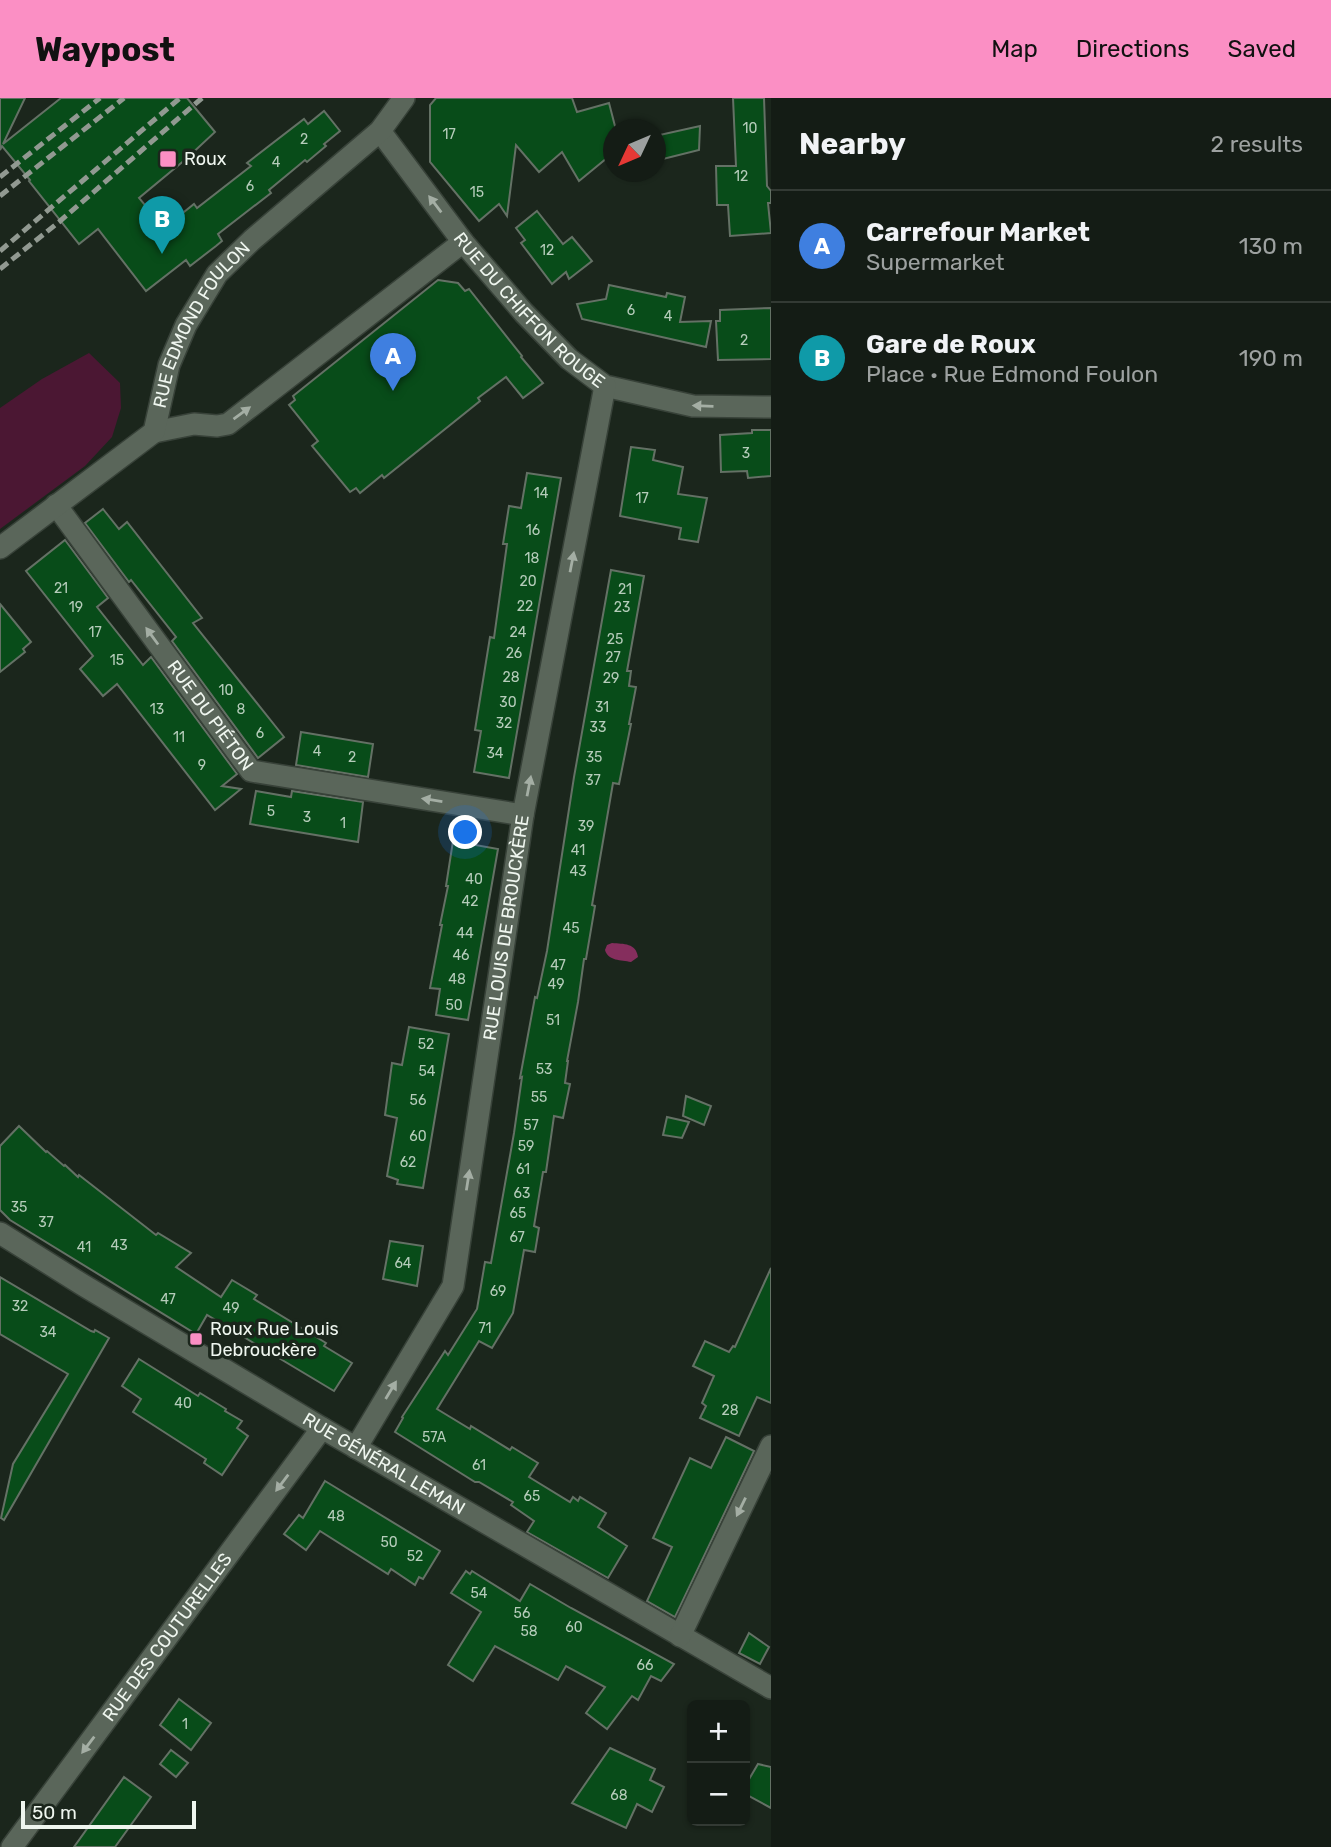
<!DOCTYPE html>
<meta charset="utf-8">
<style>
body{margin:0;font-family:Rubik,sans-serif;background:#212922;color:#f1f3f6}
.controls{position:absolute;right:21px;bottom:21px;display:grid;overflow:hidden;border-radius:10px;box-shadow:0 2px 5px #0004}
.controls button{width:63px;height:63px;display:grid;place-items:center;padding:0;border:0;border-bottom:2px solid #333a34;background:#141c15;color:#f1f3f6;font:35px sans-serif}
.compass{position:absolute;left:603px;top:21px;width:63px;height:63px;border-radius:50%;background:#141c15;box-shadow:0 2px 5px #0004;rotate:226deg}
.scale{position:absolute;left:21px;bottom:18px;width:175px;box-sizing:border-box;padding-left:7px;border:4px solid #eff6ef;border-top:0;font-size:19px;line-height:24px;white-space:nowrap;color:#eff6ef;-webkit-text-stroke:5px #1b261c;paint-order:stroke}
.you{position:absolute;left:466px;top:735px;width:24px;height:24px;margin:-18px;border:5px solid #fff;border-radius:50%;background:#1a73e8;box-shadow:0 0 0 10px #1a73e833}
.badge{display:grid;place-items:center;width:46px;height:46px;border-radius:50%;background:#fb8fc4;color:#fff;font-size:23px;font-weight:700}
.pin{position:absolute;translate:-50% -58px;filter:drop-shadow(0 2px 4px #0008)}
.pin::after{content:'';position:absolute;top:37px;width:24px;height:21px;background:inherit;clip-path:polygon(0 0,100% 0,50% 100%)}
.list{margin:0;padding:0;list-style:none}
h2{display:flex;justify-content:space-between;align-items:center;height:91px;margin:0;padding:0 28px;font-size:30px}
h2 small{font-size:23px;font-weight:400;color:#9da1a0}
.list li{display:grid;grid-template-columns:46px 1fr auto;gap:21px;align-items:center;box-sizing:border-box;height:112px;padding:0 28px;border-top:2px solid #333a34}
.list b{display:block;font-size:26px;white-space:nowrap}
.list p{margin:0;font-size:23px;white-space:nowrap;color:#9da1a0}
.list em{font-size:23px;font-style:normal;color:#9da1a0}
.map{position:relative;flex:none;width:771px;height:1749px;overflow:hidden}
header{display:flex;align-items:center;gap:42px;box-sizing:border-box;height:98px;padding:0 35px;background:#fb8fc4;color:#111}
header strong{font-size:33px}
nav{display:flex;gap:38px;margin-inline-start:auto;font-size:24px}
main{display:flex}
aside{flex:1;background:#141c15}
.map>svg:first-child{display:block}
.green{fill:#4b1733}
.water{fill:#852e5d}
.building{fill:#084c19;stroke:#647165;stroke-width:2}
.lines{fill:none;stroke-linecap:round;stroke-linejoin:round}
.street-casing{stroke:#384239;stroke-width:24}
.street{stroke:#5a665a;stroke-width:21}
.rail{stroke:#919991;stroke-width:5;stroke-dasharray:10 5;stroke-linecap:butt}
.oneway{fill:#a4aea4}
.poi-dot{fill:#fb8fc4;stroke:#1b261c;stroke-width:2.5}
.labels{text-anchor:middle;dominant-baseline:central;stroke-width:7;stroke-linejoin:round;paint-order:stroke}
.number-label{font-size:14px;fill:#b5ccba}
.poi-label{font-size:18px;fill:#eff6ef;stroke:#1b261c;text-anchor:start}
.street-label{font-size:18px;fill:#eff6ef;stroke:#1b261c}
</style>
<header>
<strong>Waypost</strong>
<nav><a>Map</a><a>Directions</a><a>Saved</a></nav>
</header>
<main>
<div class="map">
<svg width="771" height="1749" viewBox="0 0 771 1749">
<rect width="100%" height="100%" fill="#1b261c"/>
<path class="green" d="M89,255L120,285L121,310L112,339L85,368L0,431V310L42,281Z"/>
<path class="water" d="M612,845C624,846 636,845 638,859L631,864C621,862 608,863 605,852L607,847Z"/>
<g class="building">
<path d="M0,0H25L3,46L61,0H187L215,34L186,61L139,100L164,130L194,106L197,110L251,68L247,65L304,21L308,26L324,13L340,33L324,46L326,48L307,64L305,62L269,92L271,95L218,136L222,143L216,148L190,168L186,162L146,193L98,131L79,146L29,83L30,82L2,48L0,52Z"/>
<path d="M436,0H572L577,14L609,5L616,32H613V55L579,83L562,54L539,74L516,47L507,118L499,106L479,123L430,64V7Z"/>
<path d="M733,0H764L767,88L771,93V105H768L771,135L730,138L728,107H717L716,68H736Z"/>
<path d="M700,28L699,52L655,63V38Z"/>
<path d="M537,113L563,146L572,139L592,163L569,181L566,174L552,186L521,145L525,142L516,130Z"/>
<path d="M438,182L458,185L465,193L469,191L522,258L521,259L543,285L523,300L506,279L478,300L480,303L384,380L382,377L360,395L356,390L350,394L312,348L318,343L289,307L295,302L293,298Z"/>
<path d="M609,187L666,199L667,195L685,199L680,224L711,223L706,249L582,221L577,206L606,201Z"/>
<path d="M771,210V261L718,262L716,223H720V212Z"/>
<path d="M752,332H771V378L748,380L747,373L721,374L720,337L752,335Z"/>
<path d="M631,349L655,352L653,362L683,369L678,396L707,400L698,444L679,441L681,430L620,418Z"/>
<path d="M527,375L561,380L509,680L474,674L481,633L475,632L490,539L494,540L507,446H503L509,408L521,410Z"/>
<path d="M103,411L119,431L127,424L202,520L193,525L284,639L258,660L172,543L176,539L131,482L129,484L85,425Z"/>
<path d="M65,442L108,500L97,509L143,567L151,559L237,676L222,688L241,691L215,712L117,586L103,598L80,571L93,558L26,473Z"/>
<path d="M611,472L644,478L627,573H631L629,588L636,589L629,626H631L619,686L613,685L592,807L595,808L586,861H584L578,904L567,963H568L565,985L570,986L563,1020L554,1018L546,1074H543L534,1128L539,1130L535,1154L524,1152L513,1215L492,1250L479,1243L437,1311L470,1331L471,1328L510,1352L512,1349L538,1365L529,1379L570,1404L573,1399L578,1403L580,1399L606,1415L598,1429L627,1448L608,1480L527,1434L534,1423L511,1407L513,1404L479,1384H475L395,1334L403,1320L402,1319L445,1253L448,1257L477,1211L485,1164L491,1165L514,1035L522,979L520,980L535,899L537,900L547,853L574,679Z"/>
<path d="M0,506L31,544L23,551L25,554L0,574Z"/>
<path d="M301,634L373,646L368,679L296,667Z"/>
<path d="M256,693L291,699L292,693L363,704L358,744L250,726Z"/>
<path d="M453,743L498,751L468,922L436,917L440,891L430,890L442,827H440L448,788H446Z"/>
<path d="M409,929L449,936L423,1090L397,1086L398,1082L387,1078L397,1020L385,1017L392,965L402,967Z"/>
<path d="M686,998L711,1008L704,1027L683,1018Z"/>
<path d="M667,1019L689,1024L682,1040L663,1037Z"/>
<path d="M19,1028L46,1054L47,1053L64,1068L65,1067L78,1079L79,1077L156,1137L158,1135L191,1155L176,1169L221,1199L232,1182L257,1197L254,1201L326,1245L324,1248L352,1265L334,1293L207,1217L196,1236L10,1122L0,1112V1048Z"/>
<path d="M390,1143L423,1148L417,1188L383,1181Z"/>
<path d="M771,1170V1305L757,1299L739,1338L700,1320L706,1308L702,1305L714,1278L693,1268L705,1243L729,1254L733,1248L735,1249Z"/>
<path d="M0,1179L91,1233L94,1234L95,1232L109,1240L4,1422L1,1420L13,1366L68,1276L0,1236Z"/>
<path d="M139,1261L198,1298L200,1295L226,1311L225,1313L242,1323L237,1330L248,1338L222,1377L204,1365L206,1361L133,1314L141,1301L122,1288Z"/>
<path d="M726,1339L754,1353L675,1519L647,1503L672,1449L653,1440L690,1360L711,1370Z"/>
<path d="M325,1383L440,1453L423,1481L419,1479L415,1487L391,1471L388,1476L320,1433L306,1452L284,1436L299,1417L303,1420Z"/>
<path d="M466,1473L470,1476L472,1473L520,1503L530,1486L571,1510L674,1566L661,1583L651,1578L638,1602L632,1598L607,1631L586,1615L605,1589L566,1568L558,1582L495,1548L473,1583L448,1567L481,1514L451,1495Z"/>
<path d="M749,1535L769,1549L760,1566L739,1555Z"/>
<path d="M179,1601L211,1625L191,1652L160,1627Z"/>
<path d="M610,1650L655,1671L650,1682L664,1689L652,1714L637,1706L626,1730L572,1705Z"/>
<path d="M171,1652L188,1665L176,1679L160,1666Z"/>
<path d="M758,1666L771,1669V1710L745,1696V1688Z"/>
<path d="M124,1679L151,1699L115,1749H74Z"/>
</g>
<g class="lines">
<g class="street-casing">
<g id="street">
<path id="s1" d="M380,33L463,144L524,215L569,261L605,288L693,308L771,309"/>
<path d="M154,334L194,326L217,328L228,326L463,144"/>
<path id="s2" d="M56,407L251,673L523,717"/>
<path id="s3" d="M0,450L154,334L169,267L186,227L217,176L252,142L380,33L404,0"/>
<path id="s4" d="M0,1135L83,1187L322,1330L771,1590"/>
<path id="s5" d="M356,1350L453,1188L523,717L605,288"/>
<path d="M680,1538L771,1348"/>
<path id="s6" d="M12,1749L322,1330"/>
</g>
</g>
<use href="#street" class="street"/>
<g class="rail">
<path d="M0,79L100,0"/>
<path d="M0,98L124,0"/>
<path d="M0,153L180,0"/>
<path d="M0,171L59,124L202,0"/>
</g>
</g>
<defs><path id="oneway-solid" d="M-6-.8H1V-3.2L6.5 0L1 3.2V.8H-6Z" transform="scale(1.75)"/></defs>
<g class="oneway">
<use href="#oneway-solid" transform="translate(435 106) rotate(-127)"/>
<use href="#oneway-solid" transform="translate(703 308) rotate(-178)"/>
<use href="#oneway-solid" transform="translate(242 315) rotate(-36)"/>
<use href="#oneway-solid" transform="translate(572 464) rotate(-79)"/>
<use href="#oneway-solid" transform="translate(152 538) rotate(-126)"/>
<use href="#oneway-solid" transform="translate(529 688) rotate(-79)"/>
<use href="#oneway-solid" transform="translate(432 702) rotate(-171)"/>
<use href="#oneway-solid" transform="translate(468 1082) rotate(-81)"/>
<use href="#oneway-solid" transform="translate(391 1292) rotate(-59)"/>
<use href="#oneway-solid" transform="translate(282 1385) rotate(127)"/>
<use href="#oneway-solid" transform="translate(741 1409) rotate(116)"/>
<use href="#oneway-solid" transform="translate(88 1647) rotate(127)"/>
</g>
<g class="poi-dot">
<rect x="159" y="52" width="18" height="18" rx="3.5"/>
<rect x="189" y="1234" width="14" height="14" rx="3.5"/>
</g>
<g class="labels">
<g class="number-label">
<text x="750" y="30">10</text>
<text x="449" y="36">17</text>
<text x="304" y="41">2</text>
<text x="276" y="64">4</text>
<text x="741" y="78">12</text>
<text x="250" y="88">6</text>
<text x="477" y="94">15</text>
<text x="547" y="152">12</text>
<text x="631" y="212">6</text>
<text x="668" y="218">4</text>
<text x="744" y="242">2</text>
<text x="746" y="355">3</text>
<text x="541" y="395">14</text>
<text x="642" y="400">17</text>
<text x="533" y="432">16</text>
<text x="532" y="460">18</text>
<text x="528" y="483">20</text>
<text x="61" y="490">21</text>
<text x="625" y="491">21</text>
<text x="525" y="508">22</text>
<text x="76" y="509">19</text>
<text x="622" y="509">23</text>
<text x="95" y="534">17</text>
<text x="518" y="534">24</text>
<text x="615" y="541">25</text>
<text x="514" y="555">26</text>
<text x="613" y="559">27</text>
<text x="117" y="562">15</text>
<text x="511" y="579">28</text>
<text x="611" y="580">29</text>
<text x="226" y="592">10</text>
<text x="508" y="604">30</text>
<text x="602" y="609">31</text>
<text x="157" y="611">13</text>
<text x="241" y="611">8</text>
<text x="504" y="625">32</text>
<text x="598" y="629">33</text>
<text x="260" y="635">6</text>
<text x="179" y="639">11</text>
<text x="317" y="653">4</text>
<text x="495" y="655">34</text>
<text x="352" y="659">2</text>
<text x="594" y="659">35</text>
<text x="202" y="667">9</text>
<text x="593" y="682">37</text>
<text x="271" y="713">5</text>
<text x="307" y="719">3</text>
<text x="343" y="725">1</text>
<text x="586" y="728">39</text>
<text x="578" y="752">41</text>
<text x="578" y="773">43</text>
<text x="474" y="781">40</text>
<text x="470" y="803">42</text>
<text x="571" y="830">45</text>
<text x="465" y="835">44</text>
<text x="461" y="857">46</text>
<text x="558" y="867">47</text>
<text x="457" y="881">48</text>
<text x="556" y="886">49</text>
<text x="454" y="907">50</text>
<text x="553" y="922">51</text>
<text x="426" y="946">52</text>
<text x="544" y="971">53</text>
<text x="427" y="973">54</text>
<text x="539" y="999">55</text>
<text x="418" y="1002">56</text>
<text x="531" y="1027">57</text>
<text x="418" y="1038">60</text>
<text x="526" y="1048">59</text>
<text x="408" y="1064">62</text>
<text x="523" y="1071">61</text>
<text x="522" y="1095">63</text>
<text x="19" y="1109">35</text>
<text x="518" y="1115">65</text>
<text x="46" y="1124">37</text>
<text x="517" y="1139">67</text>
<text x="119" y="1147">43</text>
<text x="84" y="1149">41</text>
<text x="403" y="1165">64</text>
<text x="498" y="1193">69</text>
<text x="168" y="1201">47</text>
<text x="20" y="1208">32</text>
<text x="231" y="1210">49</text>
<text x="485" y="1230">71</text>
<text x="48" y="1234">34</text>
<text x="183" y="1305">40</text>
<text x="730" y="1312">28</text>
<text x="434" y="1339">57A</text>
<text x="479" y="1367">61</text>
<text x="532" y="1398">65</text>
<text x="336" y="1418">48</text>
<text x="389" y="1444">50</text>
<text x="415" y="1458">52</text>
<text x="479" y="1495">54</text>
<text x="522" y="1515">56</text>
<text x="574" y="1529">60</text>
<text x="529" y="1533">58</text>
<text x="645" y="1567">66</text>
<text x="185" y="1626">1</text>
<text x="619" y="1697">68</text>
</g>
<g class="poi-label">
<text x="184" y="61">Roux</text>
<text x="210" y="1231">Roux Rue Louis<tspan x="210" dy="21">Debrouckère</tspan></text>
</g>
<g class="street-label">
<text stroke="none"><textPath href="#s1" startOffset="234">RUE DU CHIFFON ROUGE</textPath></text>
<text stroke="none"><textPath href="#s3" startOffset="312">RUE EDMOND FOULON</textPath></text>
<text stroke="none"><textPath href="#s2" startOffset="261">RUE DU PIÉTON</textPath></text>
<text stroke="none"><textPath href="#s5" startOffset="551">RUE LOUIS DE BROUCKÈRE</textPath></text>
<text stroke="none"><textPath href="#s4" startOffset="448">RUE GÉNÉRAL LEMAN</textPath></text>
<text stroke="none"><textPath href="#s6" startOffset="261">RUE DES COUTURELLES</textPath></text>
</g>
</g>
</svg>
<div class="controls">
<button>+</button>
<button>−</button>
</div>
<svg class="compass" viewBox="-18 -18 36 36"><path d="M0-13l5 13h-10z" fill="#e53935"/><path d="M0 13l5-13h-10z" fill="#9da1a0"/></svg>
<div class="scale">50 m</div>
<div class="you"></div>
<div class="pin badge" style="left:393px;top:293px;background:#3f7fe0">A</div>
<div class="pin badge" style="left:162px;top:156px;background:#0f9aa8">B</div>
</div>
<aside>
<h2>Nearby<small>2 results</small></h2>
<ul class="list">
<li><span class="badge" style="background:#3f7fe0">A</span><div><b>Carrefour Market</b><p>Supermarket</p></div><em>130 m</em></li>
<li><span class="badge" style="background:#0f9aa8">B</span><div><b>Gare de Roux</b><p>Place · Rue Edmond Foulon</p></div><em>190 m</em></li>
</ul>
</aside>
</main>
